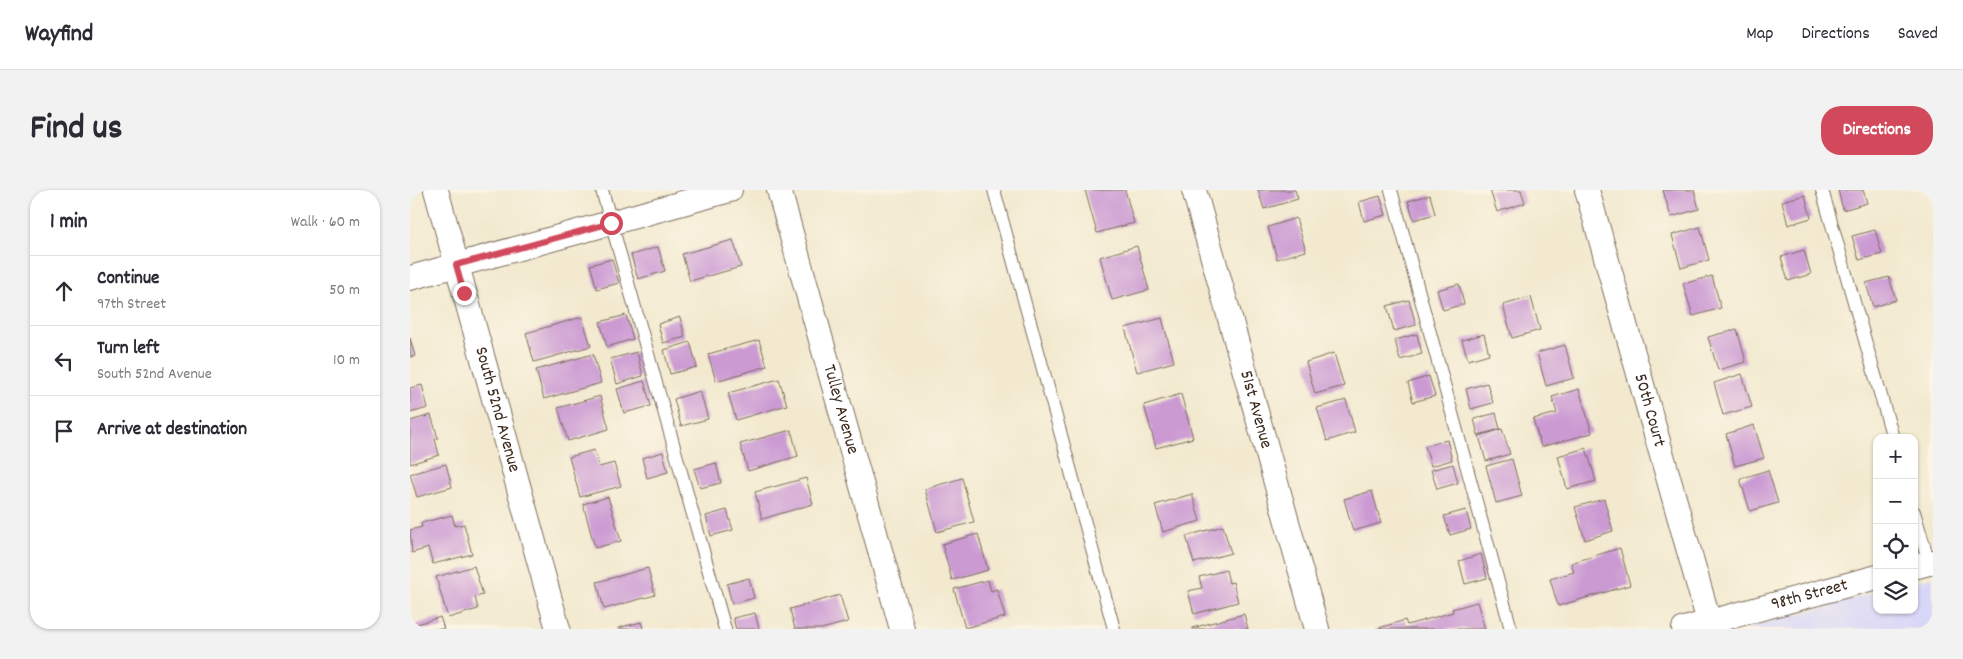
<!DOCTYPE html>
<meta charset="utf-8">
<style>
body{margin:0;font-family:Dekko,sans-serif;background:#f2f2f3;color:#2b2b33}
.controls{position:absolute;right:15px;bottom:15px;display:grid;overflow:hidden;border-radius:10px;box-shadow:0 1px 4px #0004}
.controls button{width:45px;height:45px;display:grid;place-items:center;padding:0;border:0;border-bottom:1px solid #e1e1e2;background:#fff;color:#2b2b33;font:25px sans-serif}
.stop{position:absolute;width:15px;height:15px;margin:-11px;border:4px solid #d1495b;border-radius:50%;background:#fff}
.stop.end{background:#d1495b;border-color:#fff;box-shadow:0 1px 5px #0008}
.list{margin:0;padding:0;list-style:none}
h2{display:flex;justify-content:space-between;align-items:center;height:65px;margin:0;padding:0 20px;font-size:21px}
h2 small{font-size:16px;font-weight:400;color:#7c7c81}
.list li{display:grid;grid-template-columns:32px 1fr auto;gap:15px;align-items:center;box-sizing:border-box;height:70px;padding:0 20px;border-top:1px solid #e1e1e2}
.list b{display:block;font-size:19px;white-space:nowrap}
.list p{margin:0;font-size:16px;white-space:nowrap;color:#7c7c81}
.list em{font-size:16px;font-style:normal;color:#7c7c81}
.icon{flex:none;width:28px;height:28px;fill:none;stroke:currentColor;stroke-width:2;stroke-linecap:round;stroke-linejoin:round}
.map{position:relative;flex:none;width:1523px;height:439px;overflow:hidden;border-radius:20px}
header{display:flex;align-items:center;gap:30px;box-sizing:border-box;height:70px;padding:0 25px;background:#fff;border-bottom:1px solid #e1e1e2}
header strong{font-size:24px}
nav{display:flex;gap:28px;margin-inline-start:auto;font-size:18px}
.intro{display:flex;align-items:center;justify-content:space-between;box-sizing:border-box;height:120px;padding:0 30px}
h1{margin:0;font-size:35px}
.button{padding:12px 22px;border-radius:20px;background:#d1495b;color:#fff;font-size:18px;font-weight:700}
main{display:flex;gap:30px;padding:0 30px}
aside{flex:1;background:#fff;border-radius:20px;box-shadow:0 1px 4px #0004}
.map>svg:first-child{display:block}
.built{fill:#d8d7f8}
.building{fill:#cb9ad3}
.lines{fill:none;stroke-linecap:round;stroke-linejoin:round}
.lane-casing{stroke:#7b6d5c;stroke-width:14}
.street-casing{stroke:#7b6d5c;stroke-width:26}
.lane{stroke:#fff;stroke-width:12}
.street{stroke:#fff;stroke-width:24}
.route{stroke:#d1495b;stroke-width:6}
.labels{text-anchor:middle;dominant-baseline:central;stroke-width:4.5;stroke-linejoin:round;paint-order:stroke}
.street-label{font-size:18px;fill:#3b2a1e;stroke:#fcf5e5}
</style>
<header>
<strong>Wayfind</strong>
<nav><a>Map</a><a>Directions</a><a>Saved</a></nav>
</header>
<div class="intro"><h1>Find us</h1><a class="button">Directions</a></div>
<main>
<aside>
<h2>1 min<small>Walk · 60 m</small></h2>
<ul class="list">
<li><svg class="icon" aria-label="ahead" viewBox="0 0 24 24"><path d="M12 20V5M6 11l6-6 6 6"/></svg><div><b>Continue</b><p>97th Street</p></div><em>50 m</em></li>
<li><svg class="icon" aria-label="left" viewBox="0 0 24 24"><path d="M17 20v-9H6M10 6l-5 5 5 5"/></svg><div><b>Turn left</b><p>South 52nd Avenue</p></div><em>10 m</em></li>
<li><svg class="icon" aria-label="arrive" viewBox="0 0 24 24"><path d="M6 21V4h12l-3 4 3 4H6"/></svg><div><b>Arrive at destination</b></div></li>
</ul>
</aside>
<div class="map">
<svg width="1523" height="439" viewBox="0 0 1523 439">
<rect width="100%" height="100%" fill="#fcf5e5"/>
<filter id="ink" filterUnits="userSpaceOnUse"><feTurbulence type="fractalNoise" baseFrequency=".02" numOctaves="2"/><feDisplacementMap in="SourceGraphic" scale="10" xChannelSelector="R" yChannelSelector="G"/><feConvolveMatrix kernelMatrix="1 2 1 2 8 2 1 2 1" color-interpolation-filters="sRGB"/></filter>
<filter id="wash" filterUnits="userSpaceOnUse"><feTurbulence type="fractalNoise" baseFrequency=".0096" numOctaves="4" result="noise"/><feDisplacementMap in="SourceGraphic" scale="20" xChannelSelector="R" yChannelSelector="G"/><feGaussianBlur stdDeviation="1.12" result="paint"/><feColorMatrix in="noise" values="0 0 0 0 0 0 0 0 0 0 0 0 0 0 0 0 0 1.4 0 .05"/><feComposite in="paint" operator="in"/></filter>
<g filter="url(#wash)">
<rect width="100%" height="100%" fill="#f2e9cf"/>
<path class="built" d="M1523,387V439H1334L1467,402V420H1504V392Z"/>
<g id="blocks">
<g class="building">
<path d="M675,0H715L724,33L687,43Z"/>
<path d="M848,0H885L888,9L854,19Z"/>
<path d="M1080,0H1111L1115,13L1087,22Z"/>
<path d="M1253,0H1284L1289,19L1261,27Z"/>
<path d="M1428,0H1453L1457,13L1433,20Z"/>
<path d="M1020,5L1025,24L1004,30L998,11Z"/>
<path d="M1395,5L1401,28L1378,35L1372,11Z"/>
<path d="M970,6L976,25L954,31L949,12Z"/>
<path d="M886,28L896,61L867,69L858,37Z"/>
<path d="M1290,37L1299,70L1271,78L1262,45Z"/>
<path d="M1465,40L1472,64L1449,70L1442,46Z"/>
<path d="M323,50L331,77L280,91L272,64Z"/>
<path d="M727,56L739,100L702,110L690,67Z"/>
<path d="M248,57L255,81L228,89L221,65Z"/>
<path d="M1394,60L1401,84L1378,91L1371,67Z"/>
<path d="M202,69L209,93L187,99L180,75Z"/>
<path d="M1302,86L1311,118L1283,126L1273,94Z"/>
<path d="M1479,87L1486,110L1463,117L1456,93Z"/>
<path d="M1049,94L1054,114L1033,120L1027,100Z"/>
<path d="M1121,107L1130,140L1102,148L1093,115Z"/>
<path d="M999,110L1006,135L984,141L977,116Z"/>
<path d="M216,125L223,149L197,157L190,132Z"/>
<path d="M172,127L181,156L124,172L116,143Z"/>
<path d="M270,127L275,147L253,153L248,134Z"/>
<path d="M752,128L764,172L727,182L715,138Z"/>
<path d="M1327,139L1336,172L1308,180L1298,147Z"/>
<path d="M1007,144L1012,164L990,170L985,150Z"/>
<path d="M1074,144L1079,164L1058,170L1052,150Z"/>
<path d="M0,148L5,166L0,167Z"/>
<path d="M349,150L357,176L306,191L298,164Z"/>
<path d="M280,152L287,177L260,184L254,160Z"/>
<path d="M1155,155L1164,188L1136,196L1127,163Z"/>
<path d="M227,162L233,186L207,194L200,169Z"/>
<path d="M924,163L934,196L905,204L896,172Z"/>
<path d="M183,164L191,193L134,209L126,180Z"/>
<path d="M1332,184L1342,217L1313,225L1304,193Z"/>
<path d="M1019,186L1025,206L1003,212L998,193Z"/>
<path d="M369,189L377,215L326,230L318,203Z"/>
<path d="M234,191L241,216L214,223L207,199Z"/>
<path d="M1077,193L1083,213L1061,219L1056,199Z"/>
<path d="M12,195L18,218L0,223V198Z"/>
<path d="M1169,199L1182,243L1131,257L1123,229L1147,223L1142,207Z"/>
<path d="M290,201L298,229L271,236L264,209Z"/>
<path d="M771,204L783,248L746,258L734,215Z"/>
<path d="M190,206L199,239L158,251L148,218Z"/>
<path d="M936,210L945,242L917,251L907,218Z"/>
<path d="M1086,223L1090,239L1068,245L1064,229Z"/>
<path d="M21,225L28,248L25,249L29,265L0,274V231Z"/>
<path d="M1344,235L1354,268L1325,276L1316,244Z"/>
<path d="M1092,239L1100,264L1076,271L1069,246Z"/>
<path d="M381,240L388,266L338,281L330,254Z"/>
<path d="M1037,250L1042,270L1021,276L1015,256Z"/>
<path d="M1176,258L1186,291L1157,299L1148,266Z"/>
<path d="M184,260L189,277L204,273L211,296L170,307L159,267Z"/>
<path d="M253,262L258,282L237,288L232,268Z"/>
<path d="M1102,269L1112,306L1086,313L1076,276Z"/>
<path d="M306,273L311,293L290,298L284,279Z"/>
<path d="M36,274L42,297L7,307L0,284Z"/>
<path d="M1043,274L1048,293L1027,299L1021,280Z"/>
<path d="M1358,280L1368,313L1340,321L1330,289Z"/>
<path d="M396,288L403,314L352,329L345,302Z"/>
<path d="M552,288L564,332L527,342L515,299Z"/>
<path d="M962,301L971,333L943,341L934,309Z"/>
<path d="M782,304L790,331L753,342L745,315Z"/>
<path d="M198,307L211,351L185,358L173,314Z"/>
<path d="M1194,309L1203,341L1175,350L1165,317Z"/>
<path d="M317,320L323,340L301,346L296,326Z"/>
<path d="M1056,320L1061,339L1040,345L1034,326Z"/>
<path d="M42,325L45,336L54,334L62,364L23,374L18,358L2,363L0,340L12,337L11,333Z"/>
<path d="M813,336L821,363L784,373L776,346Z"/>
<path d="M568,344L578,380L542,390L532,354Z"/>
<path d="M1210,358L1220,395L1148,416L1140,389L1164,382L1161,373Z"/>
<path d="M1071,364L1077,388L1055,394L1049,371Z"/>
<path d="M64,376L73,405L65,407L68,419L38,428L26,387Z"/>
<path d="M238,378L245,405L194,419L187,392Z"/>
<path d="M816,380L819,393L823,392L828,412L784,424L778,401L792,398L789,387Z"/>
<path d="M339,388L344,408L322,414L317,394Z"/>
<path d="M578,390L581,401L587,399L595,427L555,438L544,399Z"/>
<path d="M430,405L438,432L411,439H385L380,419Z"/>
<path d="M1067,412L1075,439H966L995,430L997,435L1043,422L1042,419Z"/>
<path d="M345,423L349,439H326L323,428Z"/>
<path d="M834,424L838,439H782V438Z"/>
<path d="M30,427L34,439H5L4,435Z"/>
<path d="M231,432L233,439H208V438Z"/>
</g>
</g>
</g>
<g filter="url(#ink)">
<use href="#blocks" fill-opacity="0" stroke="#7b6d5c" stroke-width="1"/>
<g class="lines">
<g class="lane-casing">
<g id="lane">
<path d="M192,0L315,439"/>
<path d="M584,0L704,439"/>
<path d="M981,0L1101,439"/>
<path d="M1412,0L1483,248"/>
<path d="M1504,322L1519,373"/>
</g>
</g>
<g class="street-casing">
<g id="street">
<path id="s1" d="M26,0L148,439"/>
<path id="s2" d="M369,0L492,439"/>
<path id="s3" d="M784,0L907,439"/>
<path id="s4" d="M1177,0L1301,439"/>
<path d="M0,88L320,0"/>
<path d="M1504,377L1523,372"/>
<path id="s5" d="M1274,439L1467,387"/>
</g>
</g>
<use href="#lane" class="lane"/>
<use href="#street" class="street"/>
</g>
</g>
<g class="lines" filter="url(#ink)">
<path class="route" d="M54,103L46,75L201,33"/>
</g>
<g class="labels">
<g class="street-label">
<text stroke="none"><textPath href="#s1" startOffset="228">South 52nd Avenue</textPath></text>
<text stroke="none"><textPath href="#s4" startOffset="229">50th Court</textPath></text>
<text stroke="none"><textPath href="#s2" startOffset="228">Tulley Avenue</textPath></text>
<text stroke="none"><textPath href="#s3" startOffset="228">51st Avenue</textPath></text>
<text stroke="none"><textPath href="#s5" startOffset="130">98th Street</textPath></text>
</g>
</g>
</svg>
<div class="controls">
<button>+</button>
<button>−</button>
<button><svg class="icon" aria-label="locate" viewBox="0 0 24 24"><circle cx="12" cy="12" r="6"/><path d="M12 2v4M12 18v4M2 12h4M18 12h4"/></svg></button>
<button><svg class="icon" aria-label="layers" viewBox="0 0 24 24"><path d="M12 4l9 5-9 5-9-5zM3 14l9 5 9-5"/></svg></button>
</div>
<div class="stop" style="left:201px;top:33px"></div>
<div class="stop end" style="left:54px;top:103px"></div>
</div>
</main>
